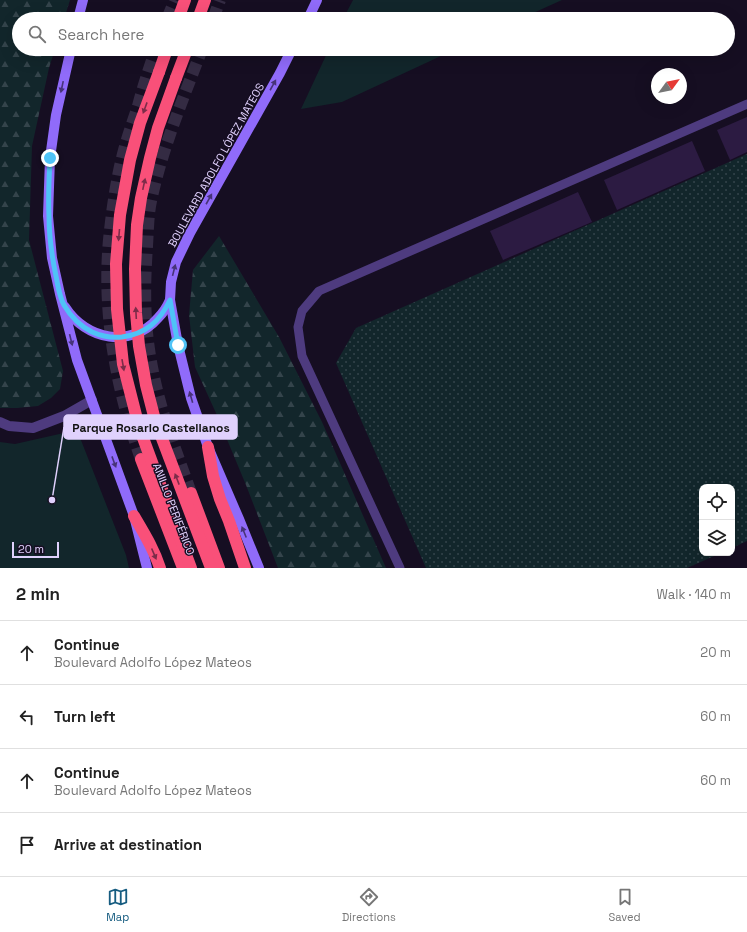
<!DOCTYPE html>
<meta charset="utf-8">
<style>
body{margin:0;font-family:"Space Grotesk",sans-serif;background:#f6f6f6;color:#222}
.controls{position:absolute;right:12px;bottom:12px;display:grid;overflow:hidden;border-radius:8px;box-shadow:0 4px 16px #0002}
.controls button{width:36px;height:36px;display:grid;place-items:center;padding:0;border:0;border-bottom:1px solid #e0e0e0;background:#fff;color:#222;font:20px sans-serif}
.compass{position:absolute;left:651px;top:68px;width:36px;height:36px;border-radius:50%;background:#fff;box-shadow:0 4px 16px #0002;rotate:57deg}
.scale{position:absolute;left:12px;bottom:10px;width:47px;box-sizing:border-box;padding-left:4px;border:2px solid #e0d1fd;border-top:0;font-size:11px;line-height:14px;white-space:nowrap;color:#e0d1fd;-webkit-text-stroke:3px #160e22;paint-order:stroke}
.stop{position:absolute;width:12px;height:12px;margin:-9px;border:3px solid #4fc3f7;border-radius:50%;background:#fff}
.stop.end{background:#4fc3f7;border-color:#fff;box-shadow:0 1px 4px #0008}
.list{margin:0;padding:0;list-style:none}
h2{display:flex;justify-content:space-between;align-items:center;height:52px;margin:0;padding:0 16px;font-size:17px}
h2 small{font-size:13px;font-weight:400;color:#767676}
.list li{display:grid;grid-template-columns:26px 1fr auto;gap:12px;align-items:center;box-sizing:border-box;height:64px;padding:0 16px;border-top:1px solid #e0e0e0}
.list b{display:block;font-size:15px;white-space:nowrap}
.list p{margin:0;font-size:13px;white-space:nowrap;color:#767676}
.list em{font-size:13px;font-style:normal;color:#767676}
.icon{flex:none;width:22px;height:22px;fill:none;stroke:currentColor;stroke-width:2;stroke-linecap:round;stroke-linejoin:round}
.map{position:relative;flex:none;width:747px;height:568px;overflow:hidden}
.search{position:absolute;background:#fff;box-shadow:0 4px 16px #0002;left:12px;right:12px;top:12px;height:44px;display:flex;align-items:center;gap:10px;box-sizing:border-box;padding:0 14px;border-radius:22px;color:#767676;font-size:15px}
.sheet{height:308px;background:#fff}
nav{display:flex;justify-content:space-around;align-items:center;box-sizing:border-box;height:56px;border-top:1px solid #e0e0e0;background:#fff;font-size:11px;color:#767676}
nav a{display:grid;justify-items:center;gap:2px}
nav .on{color:#165c80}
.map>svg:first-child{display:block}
.grass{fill:url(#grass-dots)}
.forest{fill:url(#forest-firs)}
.green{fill:#12262b}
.building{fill:#2c1b42}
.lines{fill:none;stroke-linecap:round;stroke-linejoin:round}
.highway-tunnel{stroke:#342b43;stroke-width:12;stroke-dasharray:12 6;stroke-linecap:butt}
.lane{stroke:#4e3b7f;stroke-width:9}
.street{stroke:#4e3b7f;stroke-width:10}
.secondary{stroke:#906bfa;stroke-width:10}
.highway{stroke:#f95079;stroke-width:12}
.highway-bridge{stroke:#f95079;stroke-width:12}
.oneway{fill:#473378}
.oneway2{fill:#7c2c49}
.route{stroke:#4fc3f7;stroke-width:5}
.labels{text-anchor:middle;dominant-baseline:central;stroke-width:3;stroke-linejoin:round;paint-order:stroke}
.street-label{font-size:11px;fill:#e0d1fd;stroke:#160e22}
.leader{fill:none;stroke:#e0d1fd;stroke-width:1.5}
.callout-dot{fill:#e0d1fd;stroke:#160e22;stroke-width:1.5}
.callout{fill:#e0d1fd;stroke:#e0d1fd;stroke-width:1.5}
.callout-label{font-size:12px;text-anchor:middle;font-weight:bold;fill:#111}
</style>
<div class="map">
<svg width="747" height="568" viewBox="0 0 747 568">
<defs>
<pattern id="grass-dots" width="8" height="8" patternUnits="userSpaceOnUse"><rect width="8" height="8" fill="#12262b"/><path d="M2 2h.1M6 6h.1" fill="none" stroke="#34444b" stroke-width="1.8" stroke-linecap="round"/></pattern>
<pattern id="forest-firs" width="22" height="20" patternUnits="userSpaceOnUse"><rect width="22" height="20" fill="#12262b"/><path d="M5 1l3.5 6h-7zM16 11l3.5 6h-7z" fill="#34444b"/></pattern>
</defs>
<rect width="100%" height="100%" fill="#160e22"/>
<path class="grass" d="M747,154V541L732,548V487H702V553H721L687,568H426L336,363L356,328Z"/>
<g class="forest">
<path d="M0,0H70L64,19H19V49H55L49,68L32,146L29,240L63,371L60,389L51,398L38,406L17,408H0Z"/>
<path d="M219,236L279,337L322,422L386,568H278L246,485L216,413L195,367L189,315L193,270Z"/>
</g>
<g class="green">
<path d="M353,0H562L520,19H343Z"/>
<path d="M329,49H456L342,102L301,109Z"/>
<path d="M77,430L126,555L129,568H0V442L15,444Z"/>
</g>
<g class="building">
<path d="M747,117V152L730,160L717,130Z"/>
<path d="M692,141L705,171L617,210L604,180Z"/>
<path d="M578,192L592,222L503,260L490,231Z"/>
</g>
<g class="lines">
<g class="highway-tunnel">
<path d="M167,19L175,0"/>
<path d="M213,19L220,0"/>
<path d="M141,459C115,386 101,307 110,230C113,203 117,176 124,150C128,135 133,121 138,106C143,87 149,68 156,49"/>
<path d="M191,493C177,453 161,414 153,372C144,329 144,290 147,246C148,231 148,215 151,201C162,149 183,99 202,49"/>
</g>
<path class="lane" d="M400,568L302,356L298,327L302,311L319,291L747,104"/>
<path class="street" d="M0,422L9,426L33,428L64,416L92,400"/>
<g class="secondary">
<path d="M78,19L83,0"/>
<path d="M308,19L317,0"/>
<path d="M71,49L56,115L50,158L48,216L52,258L60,294L77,360L134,516L147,568"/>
<path d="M65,307C86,340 131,349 158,318C163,313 167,307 170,300"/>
<path d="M259,568L239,519L208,447L191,398L178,345L170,300L171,282L176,262L190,233L280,73L292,49"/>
</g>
<g class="highway">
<path d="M178,19L185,0"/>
<path d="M198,19L205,0"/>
<path d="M159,72L167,49"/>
<path d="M176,78L187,49"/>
<path d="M208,447L213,476L220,499L229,521L245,568"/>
<path d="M141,459L183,568"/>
<path d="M191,493L219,568"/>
<path d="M134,516C144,533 154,549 160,568"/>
</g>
<g class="highway-bridge">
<path d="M159,72L140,123L130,160L120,215L116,264L117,309L123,364L139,427L191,568"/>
<path d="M176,78L158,128L150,158L141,198L137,225L135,269L136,313L139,346L146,385L155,420L211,568"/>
</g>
</g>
<defs><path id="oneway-solid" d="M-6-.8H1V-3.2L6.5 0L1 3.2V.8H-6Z"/></defs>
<g class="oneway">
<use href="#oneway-solid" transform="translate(273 85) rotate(-61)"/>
<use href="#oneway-solid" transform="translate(62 87) rotate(102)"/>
<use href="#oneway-solid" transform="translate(209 199) rotate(-61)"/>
<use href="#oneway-solid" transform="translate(174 270) rotate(-76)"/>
<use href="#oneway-solid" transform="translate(71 340) rotate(76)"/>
<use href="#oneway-solid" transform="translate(191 397) rotate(-106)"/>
<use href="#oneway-solid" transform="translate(114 462) rotate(70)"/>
<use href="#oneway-solid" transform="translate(244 532) rotate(-112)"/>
</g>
<g class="oneway2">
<use href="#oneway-solid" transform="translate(145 108) rotate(110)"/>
<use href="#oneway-solid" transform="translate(144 184) rotate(-78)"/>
<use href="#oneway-solid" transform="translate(119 235) rotate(95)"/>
<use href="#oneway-solid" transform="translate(136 313) rotate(-93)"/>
<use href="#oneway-solid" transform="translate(123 365) rotate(80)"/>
<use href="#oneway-solid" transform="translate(177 479) rotate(-111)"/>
<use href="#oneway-solid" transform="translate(154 554) rotate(67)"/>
</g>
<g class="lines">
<path class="route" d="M50,158C49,177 48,197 49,216C49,236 52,257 56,276C58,286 59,296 64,305C71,317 80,326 92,332C101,336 112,338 122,337C146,334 160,321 170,300L178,345"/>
</g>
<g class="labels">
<g class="street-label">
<text transform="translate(216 165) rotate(-61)">BOULEVARD ADOLFO LÓPEZ MATEOS</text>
<text transform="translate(174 509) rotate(69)">ANILLO PERIFÉRICO</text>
</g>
</g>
<path class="leader" d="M52 500L64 427"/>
<circle class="callout-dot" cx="52" cy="500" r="4"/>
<rect class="callout" x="64" y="415" width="173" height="24" rx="4"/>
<g class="callout-label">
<text x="151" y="432">Parque Rosario Castellanos</text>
</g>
</svg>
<div class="controls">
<button><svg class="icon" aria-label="locate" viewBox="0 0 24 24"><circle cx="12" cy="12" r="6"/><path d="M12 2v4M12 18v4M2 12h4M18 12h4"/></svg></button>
<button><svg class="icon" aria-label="layers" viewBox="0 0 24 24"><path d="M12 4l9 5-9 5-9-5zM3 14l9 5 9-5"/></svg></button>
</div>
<svg class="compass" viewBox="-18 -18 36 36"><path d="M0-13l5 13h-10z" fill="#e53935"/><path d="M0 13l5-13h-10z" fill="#767676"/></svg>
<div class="scale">20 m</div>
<div class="stop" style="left:178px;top:345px"></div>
<div class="stop end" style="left:50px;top:158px"></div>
<div class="search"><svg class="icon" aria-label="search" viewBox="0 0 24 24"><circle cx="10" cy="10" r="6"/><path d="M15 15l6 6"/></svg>Search here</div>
</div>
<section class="sheet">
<h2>2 min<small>Walk · 140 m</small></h2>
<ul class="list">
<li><svg class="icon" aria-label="ahead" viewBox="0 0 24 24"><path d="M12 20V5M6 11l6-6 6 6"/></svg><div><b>Continue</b><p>Boulevard Adolfo López Mateos</p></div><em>20 m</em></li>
<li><svg class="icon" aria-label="left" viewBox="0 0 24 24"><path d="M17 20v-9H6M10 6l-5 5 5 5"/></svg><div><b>Turn left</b></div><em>60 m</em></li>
<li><svg class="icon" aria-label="ahead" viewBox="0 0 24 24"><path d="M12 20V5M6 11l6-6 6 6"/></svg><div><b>Continue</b><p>Boulevard Adolfo López Mateos</p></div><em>60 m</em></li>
<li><svg class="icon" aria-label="arrive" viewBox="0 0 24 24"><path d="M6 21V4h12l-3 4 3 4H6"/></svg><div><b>Arrive at destination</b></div></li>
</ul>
</section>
<nav>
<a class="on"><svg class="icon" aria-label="map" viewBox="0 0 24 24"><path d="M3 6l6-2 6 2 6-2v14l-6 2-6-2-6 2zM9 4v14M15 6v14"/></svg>Map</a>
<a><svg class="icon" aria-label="directions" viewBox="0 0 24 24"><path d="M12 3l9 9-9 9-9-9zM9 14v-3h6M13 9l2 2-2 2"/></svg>Directions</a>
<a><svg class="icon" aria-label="saved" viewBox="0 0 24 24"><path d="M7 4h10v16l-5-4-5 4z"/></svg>Saved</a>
</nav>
